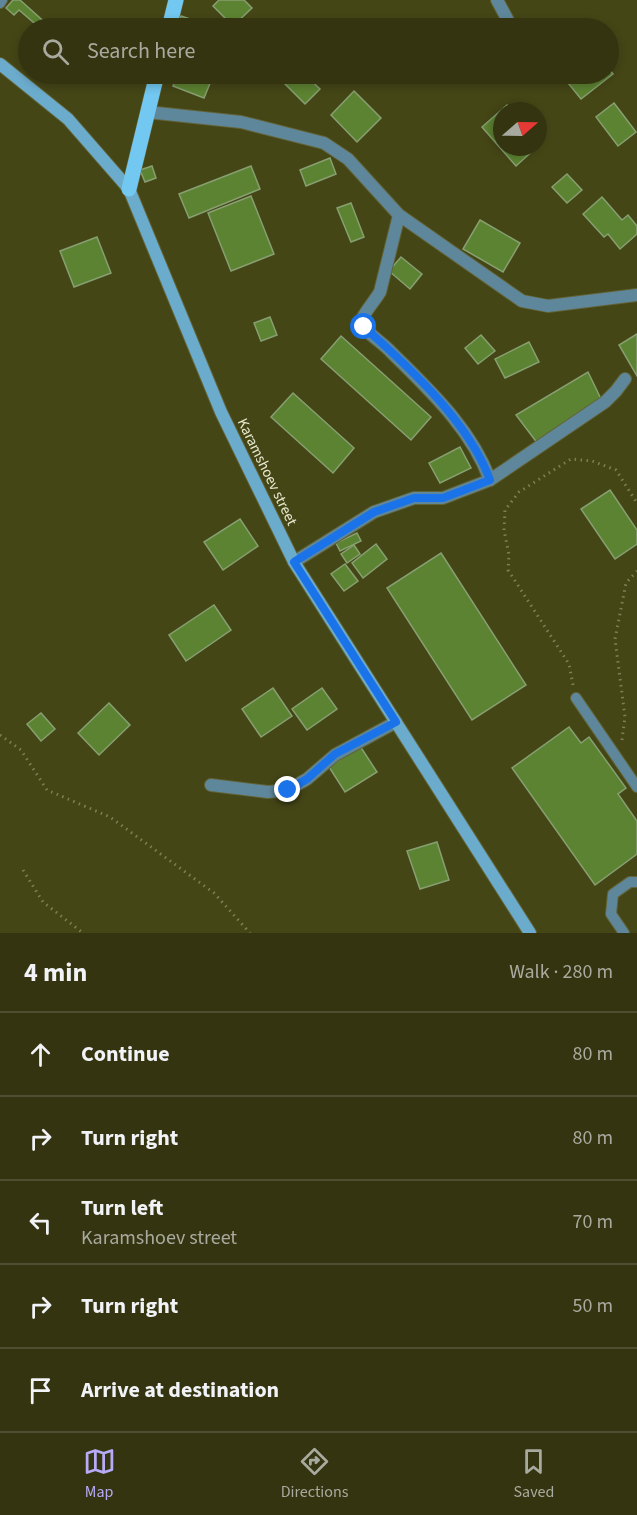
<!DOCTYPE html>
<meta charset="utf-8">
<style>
body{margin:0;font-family:"Source Sans 3",sans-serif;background:#3f3f1e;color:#f1f3f6}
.compass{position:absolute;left:493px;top:102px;width:54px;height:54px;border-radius:50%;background:#343410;box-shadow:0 3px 9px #0003;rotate:70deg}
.stop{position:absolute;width:18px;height:18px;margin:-14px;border:4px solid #1a73e8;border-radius:50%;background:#fff}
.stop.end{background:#1a73e8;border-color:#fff;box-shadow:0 2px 6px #0008}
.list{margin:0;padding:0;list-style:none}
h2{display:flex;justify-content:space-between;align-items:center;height:78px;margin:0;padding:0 24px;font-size:26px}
h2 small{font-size:20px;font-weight:400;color:#a9aa9f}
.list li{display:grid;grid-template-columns:39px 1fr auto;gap:18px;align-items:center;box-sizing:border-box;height:84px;padding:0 24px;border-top:2px solid #4e4f30}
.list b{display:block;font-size:22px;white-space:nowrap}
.list p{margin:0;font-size:20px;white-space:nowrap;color:#a9aa9f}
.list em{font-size:20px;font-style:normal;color:#a9aa9f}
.icon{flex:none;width:33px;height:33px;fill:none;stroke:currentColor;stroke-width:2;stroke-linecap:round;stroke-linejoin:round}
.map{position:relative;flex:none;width:637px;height:933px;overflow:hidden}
.search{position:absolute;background:#343410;box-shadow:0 3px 9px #0003;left:18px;right:18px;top:18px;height:66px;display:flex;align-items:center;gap:15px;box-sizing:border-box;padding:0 21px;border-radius:33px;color:#a9aa9f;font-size:22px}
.sheet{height:498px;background:#343410}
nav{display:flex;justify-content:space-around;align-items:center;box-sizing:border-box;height:84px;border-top:2px solid #4e4f30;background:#343410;font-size:16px;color:#a9aa9f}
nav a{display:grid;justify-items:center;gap:3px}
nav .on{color:#b7abf8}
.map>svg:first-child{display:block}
.building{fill:#5c8331;stroke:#879f72;stroke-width:1.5}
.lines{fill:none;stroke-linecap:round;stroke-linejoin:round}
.lane-casing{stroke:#626337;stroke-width:12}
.street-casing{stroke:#626337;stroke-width:14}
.secondary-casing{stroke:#626337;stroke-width:14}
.primary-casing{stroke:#626337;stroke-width:16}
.path{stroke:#7e7f57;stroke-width:3;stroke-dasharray:1.5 4.5;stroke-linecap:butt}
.lane{stroke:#5f879b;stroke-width:10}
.street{stroke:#5f879b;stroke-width:12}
.secondary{stroke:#6babcb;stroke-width:12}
.primary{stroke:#72c8f1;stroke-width:15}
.route{stroke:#1a73e8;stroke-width:8}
.labels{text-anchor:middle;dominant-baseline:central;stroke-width:4.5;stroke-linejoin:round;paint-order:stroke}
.street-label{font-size:15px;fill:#e7e9cf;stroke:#454616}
</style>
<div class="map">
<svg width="637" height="933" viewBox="0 0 637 933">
<rect width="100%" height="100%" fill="#454616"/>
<g class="building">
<path d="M13,0H20L49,26L47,28H40L19,10L14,15L6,8Z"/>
<path d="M219,0H244L252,8L233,26L213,6Z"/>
<path d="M181,16L193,20L190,28H177Z"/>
<path d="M608,68L613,74L581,99L568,83L580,74H608Z"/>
<path d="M178,74H193L211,81L204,98L173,86Z"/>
<path d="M287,74H304L320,89L305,104L281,80Z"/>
<path d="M467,74H485L470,80Z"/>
<path d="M354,91L381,118L357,142L331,115Z"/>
<path d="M614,103L636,132L618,146L596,117Z"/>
<path d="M507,105L512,111H502V147H537L516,166L482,127Z"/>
<path d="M330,158L336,174L306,186L300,170Z"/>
<path d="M152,166L156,178L145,182L140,170Z"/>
<path d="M251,166L260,189L189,218L179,194Z"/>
<path d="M567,174L582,190L567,203L552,187Z"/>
<path d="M251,196L274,254L231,271L208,213Z"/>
<path d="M602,197L622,220L628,215L637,226V234L620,249L608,234L604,237L583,214Z"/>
<path d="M351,203L364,237L351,242L337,208Z"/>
<path d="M480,220L520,243L503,272L463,249Z"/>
<path d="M97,237L111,273L74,287L60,251Z"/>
<path d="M401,257L422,274L410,289L389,271Z"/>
<path d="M270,317L277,335L261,341L254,323Z"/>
<path d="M637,334V376L619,345Z"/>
<path d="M481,335L495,351L478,364L465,348Z"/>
<path d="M341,336L431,417L411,440L321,359Z"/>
<path d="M529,342L539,362L505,378L495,359Z"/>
<path d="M588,372L602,401L538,444L516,415Z"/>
<path d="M293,393L354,448L333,473L271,417Z"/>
<path d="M460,447L471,468L440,483L429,463Z"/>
<path d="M610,490L637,530V544L615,559L581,509Z"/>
<path d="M240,519L258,546L223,570L204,542Z"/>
<path d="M357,533L361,541L340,551L336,543Z"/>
<path d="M376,544L387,559L363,578L352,563Z"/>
<path d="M354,545L360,554L347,563L341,554Z"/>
<path d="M441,553L526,685L472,720L387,588Z"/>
<path d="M345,564L358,581L344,591L331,574Z"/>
<path d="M214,605L231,630L186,661L169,635Z"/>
<path d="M273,688L292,716L261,737L242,709Z"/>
<path d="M322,688L337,709L307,730L292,709Z"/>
<path d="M109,703L130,725L99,755L78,733Z"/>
<path d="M41,713L55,729L41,741L27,724Z"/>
<path d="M569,727L581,743L589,737L626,788L618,794L637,821V854L595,885L512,768Z"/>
<path d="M360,746L377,772L345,792L329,767Z"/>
<path d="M437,842L449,880L420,889L407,851Z"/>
</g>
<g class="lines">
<g class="lane-casing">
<g id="lane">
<path d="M0,3L2,0"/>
<path d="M576,698L637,787"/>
<path d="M624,933L611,914L613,894L630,882H637"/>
</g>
</g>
<g class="street-casing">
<g id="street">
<path d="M497,0L512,28"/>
<path d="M147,112L241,122L324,143L348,159L399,215L522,301L548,306L637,295"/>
<path d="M490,480L605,402L616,391L625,379"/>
<path d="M294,562L374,512L414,498H443L490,480C471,428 429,390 391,352C385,345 363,330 361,323C360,318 376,299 380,292L399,215"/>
<path d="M211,785L268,792L288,790L307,779L335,755L396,722"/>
</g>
</g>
<g class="secondary-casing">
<path id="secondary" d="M0,64L68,119L129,189L221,412L294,562L530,933"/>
</g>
<g class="primary-casing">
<g id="primary">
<path d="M169,28L176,0"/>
<path d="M129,189L157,74"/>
</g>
</g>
<g class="path">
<path d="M573,685L569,664L508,570L509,555L504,530L505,510L519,492L571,459L592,461L616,470L637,503"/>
<path d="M0,735L21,750L47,790L110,817L214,893L250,933"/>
<path d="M622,740L625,717L615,639L626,583L637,571"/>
<path d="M23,870L43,902L83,933"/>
</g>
<use href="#lane" class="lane"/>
<use href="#street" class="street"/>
<use href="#secondary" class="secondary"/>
<use href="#primary" class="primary"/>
</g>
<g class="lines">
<path class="route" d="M288,790L307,779L335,754L396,722L294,562L374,512L414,498H443L490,480C469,422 409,367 364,327"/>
</g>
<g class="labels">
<g class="street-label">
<text transform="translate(267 472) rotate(64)">Karamshoev street</text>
</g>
</g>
</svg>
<svg class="compass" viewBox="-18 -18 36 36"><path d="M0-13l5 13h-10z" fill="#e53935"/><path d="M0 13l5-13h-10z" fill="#a9aa9f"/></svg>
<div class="stop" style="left:364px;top:327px"></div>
<div class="stop end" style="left:288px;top:790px"></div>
<div class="search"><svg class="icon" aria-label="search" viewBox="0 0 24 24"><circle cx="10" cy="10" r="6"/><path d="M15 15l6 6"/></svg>Search here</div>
</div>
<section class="sheet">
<h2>4 min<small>Walk · 280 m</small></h2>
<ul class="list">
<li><svg class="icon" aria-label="ahead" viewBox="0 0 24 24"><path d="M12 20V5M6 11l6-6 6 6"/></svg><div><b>Continue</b></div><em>80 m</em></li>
<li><svg class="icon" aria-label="right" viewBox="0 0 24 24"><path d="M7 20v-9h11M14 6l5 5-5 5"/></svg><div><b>Turn right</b></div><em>80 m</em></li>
<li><svg class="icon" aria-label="left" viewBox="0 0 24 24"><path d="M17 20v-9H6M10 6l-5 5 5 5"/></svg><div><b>Turn left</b><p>Karamshoev street</p></div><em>70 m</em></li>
<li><svg class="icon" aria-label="right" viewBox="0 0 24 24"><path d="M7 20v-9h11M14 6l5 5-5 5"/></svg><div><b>Turn right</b></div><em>50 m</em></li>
<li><svg class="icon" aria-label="arrive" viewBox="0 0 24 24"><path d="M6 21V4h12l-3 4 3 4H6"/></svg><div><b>Arrive at destination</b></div></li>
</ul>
</section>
<nav>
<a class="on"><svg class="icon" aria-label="map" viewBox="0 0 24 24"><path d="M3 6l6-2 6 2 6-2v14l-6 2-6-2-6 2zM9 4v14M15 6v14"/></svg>Map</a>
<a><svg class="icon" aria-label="directions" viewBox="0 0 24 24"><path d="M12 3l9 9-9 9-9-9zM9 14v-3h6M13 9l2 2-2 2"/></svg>Directions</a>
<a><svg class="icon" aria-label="saved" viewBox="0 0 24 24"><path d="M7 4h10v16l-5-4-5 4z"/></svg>Saved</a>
</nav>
